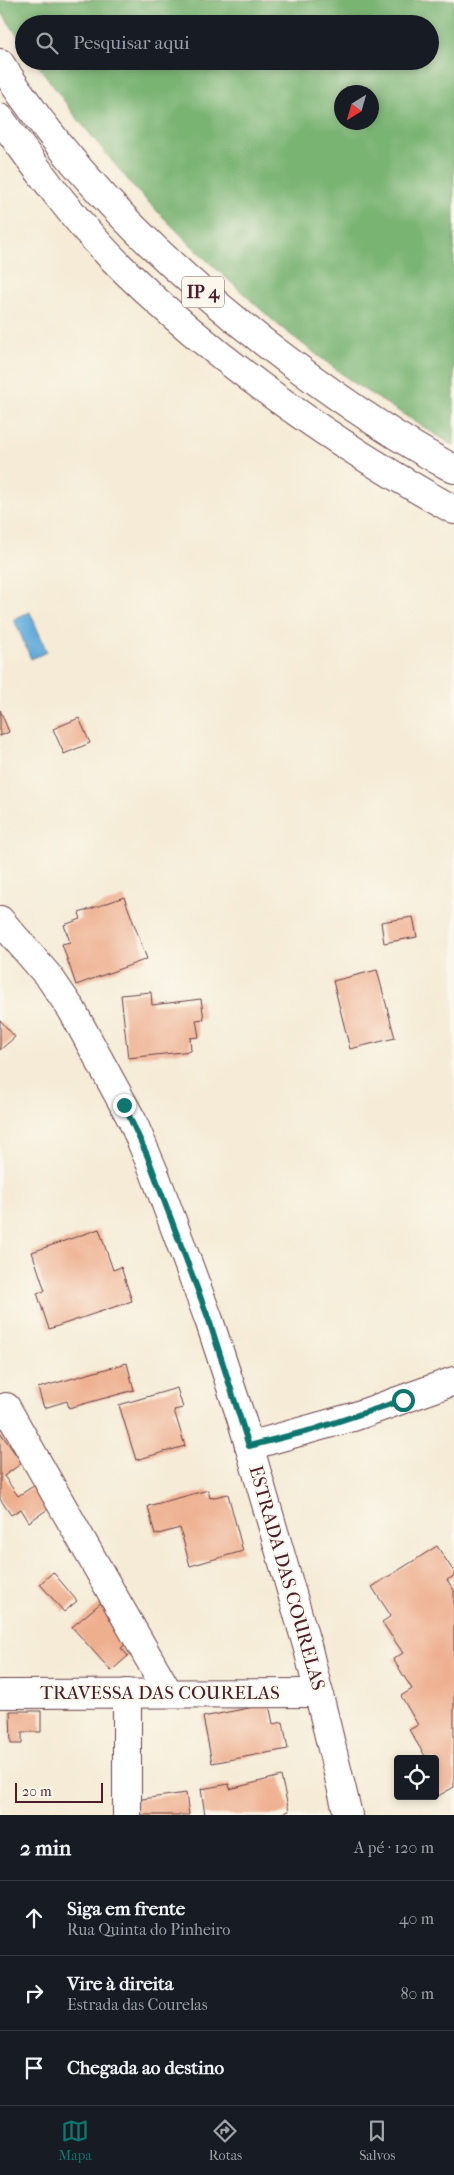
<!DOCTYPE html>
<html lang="pt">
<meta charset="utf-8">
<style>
body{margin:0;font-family:"IM FELL French Canon",serif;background:#242831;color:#f1f3f6}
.controls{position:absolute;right:15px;bottom:15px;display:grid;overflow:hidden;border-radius:5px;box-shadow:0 2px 8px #0003}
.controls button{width:45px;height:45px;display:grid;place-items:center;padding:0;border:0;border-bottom:1px solid #363941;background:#171b24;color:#f1f3f6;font:25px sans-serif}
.compass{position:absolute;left:334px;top:85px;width:45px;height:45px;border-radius:50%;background:#171b24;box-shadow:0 2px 8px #0003;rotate:217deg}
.scale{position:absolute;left:15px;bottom:12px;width:88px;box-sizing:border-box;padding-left:5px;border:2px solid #4a1f2b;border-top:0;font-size:14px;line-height:18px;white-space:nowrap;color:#4a1f2b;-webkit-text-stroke:4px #fbf7ec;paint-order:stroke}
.stop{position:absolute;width:15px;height:15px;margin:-11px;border:4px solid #0f766e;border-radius:50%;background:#fff}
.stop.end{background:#0f766e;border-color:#fff;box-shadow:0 1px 5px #0008}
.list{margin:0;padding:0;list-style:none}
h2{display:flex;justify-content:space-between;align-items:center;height:65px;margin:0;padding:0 20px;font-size:21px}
h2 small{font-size:16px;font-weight:400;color:#9ea1a6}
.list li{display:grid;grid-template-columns:32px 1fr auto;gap:15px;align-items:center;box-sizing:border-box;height:75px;padding:0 20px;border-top:1px solid #363941}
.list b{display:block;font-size:19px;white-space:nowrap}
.list p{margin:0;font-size:16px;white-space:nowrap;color:#9ea1a6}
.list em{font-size:16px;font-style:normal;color:#9ea1a6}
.icon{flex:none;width:28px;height:28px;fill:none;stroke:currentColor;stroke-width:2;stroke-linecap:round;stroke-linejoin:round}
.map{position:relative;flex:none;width:454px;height:1815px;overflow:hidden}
.search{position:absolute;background:#171b24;box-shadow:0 2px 8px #0003;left:15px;right:15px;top:15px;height:55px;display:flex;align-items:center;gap:12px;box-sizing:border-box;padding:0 18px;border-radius:28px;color:#9ea1a6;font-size:19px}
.sheet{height:290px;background:#171b24}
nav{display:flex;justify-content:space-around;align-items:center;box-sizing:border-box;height:70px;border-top:1px solid #363941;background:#171b24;font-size:14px;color:#9ea1a6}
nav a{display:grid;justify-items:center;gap:2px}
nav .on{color:#0f766e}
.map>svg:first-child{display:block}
.forest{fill:#7ab473;stroke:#626a4f;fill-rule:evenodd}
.water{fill:#61acda;stroke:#566682}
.building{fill:#eeaf8f}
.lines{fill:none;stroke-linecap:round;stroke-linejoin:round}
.minor-casing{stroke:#643e45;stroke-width:30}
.major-casing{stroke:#643e45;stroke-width:30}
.highway-casing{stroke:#643e45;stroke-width:30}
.minor{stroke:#fff;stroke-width:28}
.major{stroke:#fff;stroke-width:28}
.highway{stroke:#fff;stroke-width:28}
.route{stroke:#0f766e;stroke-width:6}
.labels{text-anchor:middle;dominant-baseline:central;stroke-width:4;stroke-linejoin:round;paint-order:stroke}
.shield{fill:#fbf7ec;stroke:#7f6065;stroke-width:1}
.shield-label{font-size:18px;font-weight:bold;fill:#4a1f2b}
.street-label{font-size:19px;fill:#4a1f2b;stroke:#fbf7ec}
</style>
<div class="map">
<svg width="454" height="1815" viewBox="0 0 454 1815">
<rect width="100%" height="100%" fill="#fbf7ec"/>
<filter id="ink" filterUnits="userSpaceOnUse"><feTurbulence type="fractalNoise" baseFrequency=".02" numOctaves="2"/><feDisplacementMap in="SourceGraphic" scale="10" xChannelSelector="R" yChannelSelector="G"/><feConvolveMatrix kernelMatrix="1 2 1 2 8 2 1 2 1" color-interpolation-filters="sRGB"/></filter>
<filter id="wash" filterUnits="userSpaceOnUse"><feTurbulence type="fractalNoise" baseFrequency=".0096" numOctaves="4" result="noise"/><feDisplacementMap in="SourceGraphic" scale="20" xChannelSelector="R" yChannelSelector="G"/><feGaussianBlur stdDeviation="1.12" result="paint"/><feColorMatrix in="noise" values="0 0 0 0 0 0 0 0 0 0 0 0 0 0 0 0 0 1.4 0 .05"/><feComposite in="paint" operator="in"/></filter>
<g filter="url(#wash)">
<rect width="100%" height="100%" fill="#f5ebd6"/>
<path class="forest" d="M0,0H454V446L355,384L278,325L200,254L137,191L76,117L35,61H430V24H24V45L0,10ZM342,92H372V122H342Z"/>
<path class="water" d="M30,612L47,652L31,659L14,619Z"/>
<g id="blocks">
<g class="building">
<path d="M0,710L9,732L0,736Z"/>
<path d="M79,718L90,743L64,754L53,729Z"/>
<path d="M124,897L147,959L76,985L62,944L70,942L64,925L81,919L79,913Z"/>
<path d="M413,917L417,937L384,943L381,922Z"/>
<path d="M377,970L395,1038L350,1049L333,981Z"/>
<path d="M151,992L152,1005L201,999L204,1019L196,1020L199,1037L190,1038L191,1051L128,1058L121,995Z"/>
<path d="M0,1020L15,1037L0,1050Z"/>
<path d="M99,1229L113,1270L121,1267L132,1301L49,1329L37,1293L45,1291L32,1252Z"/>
<path d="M127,1363L134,1390L69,1408L67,1401L44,1408L38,1388Z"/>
<path d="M177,1388L183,1408L174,1410L185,1446L136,1460L119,1405Z"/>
<path d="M0,1432L22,1463L4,1476L18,1496L35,1485L51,1507L29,1522L21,1509L11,1515L0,1499Z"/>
<path d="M208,1490L210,1498L228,1494L243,1551L190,1566L180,1528L155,1535L148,1506Z"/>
<path d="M437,1546L454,1572V1576L447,1580L454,1590V1787L438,1796L435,1791V1759H427L409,1730L418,1725L401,1696L412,1689L393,1659L403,1653L382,1622L391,1616L372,1587Z"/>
<path d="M53,1572L77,1601L64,1612L40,1584Z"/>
<path d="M103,1601L134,1636L121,1648L128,1656L111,1671L72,1627Z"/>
<path d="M269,1704L273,1724L283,1722L288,1749L212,1763L203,1717Z"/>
<path d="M10,1711H41V1732H22V1744H11Z"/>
<path d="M281,1776L289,1811L276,1815H205L201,1789L229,1784L230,1789Z"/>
<path d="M186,1793L189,1815H137L135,1800Z"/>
</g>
</g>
</g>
<g filter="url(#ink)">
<use href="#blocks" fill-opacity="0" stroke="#643e45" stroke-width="1"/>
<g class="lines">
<g class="minor-casing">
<g id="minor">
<path d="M6,1407L168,1692"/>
<path d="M249,1446L353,1417L454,1381"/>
<path d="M0,1694L319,1693"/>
<path d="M127,1815V1693"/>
</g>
</g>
<g class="major-casing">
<path id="major" d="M0,920L50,978L72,1010L132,1120L154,1172L209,1320L242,1421L308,1649L348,1815"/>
</g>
<g class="highway-casing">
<g id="highway">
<path d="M0,63C76,181 177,278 290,362C342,401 396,438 454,469"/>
<path d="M0,118C39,172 79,227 127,273C225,368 335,444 454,510"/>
</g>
</g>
<use href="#minor" class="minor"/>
<use href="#major" class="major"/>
<use href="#highway" class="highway"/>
</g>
</g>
<g class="lines" filter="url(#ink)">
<path class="route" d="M124,1105L147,1155L209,1320L249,1446L312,1430L403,1400"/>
</g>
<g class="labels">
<rect class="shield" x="182" y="276.5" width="42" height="31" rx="4"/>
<g class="shield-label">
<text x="203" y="292">IP 4</text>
</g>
<g class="street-label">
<text transform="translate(287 1578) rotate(74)">ESTRADA DAS COURELAS</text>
<text x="160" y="1693">TRAVESSA DAS COURELAS</text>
</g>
</g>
</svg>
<div class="controls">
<button><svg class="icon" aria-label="locate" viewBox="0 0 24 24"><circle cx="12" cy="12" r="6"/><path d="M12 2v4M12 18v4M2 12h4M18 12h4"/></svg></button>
</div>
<svg class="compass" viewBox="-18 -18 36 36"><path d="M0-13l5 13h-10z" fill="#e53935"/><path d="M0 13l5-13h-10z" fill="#9ea1a6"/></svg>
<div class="scale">20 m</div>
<div class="stop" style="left:403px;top:1400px"></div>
<div class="stop end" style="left:124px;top:1105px"></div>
<div class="search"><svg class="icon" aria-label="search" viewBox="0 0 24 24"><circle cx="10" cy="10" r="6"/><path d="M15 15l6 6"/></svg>Pesquisar aqui</div>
</div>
<section class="sheet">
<h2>2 min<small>A pé · 120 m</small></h2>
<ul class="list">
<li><svg class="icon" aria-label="ahead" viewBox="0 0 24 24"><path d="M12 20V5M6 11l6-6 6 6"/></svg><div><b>Siga em frente</b><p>Rua Quinta do Pinheiro</p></div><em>40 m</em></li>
<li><svg class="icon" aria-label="right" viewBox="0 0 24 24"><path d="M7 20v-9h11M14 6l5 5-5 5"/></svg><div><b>Vire à direita</b><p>Estrada das Courelas</p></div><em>80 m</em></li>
<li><svg class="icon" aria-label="arrive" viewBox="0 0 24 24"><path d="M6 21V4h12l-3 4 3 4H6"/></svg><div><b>Chegada ao destino</b></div></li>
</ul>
</section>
<nav>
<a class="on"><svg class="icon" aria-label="map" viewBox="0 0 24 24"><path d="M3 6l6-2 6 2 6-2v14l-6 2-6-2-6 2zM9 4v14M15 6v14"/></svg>Mapa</a>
<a><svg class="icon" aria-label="directions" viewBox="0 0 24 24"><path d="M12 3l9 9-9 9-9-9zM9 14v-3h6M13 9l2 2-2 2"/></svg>Rotas</a>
<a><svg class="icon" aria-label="saved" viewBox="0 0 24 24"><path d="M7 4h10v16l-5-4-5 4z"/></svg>Salvos</a>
</nav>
